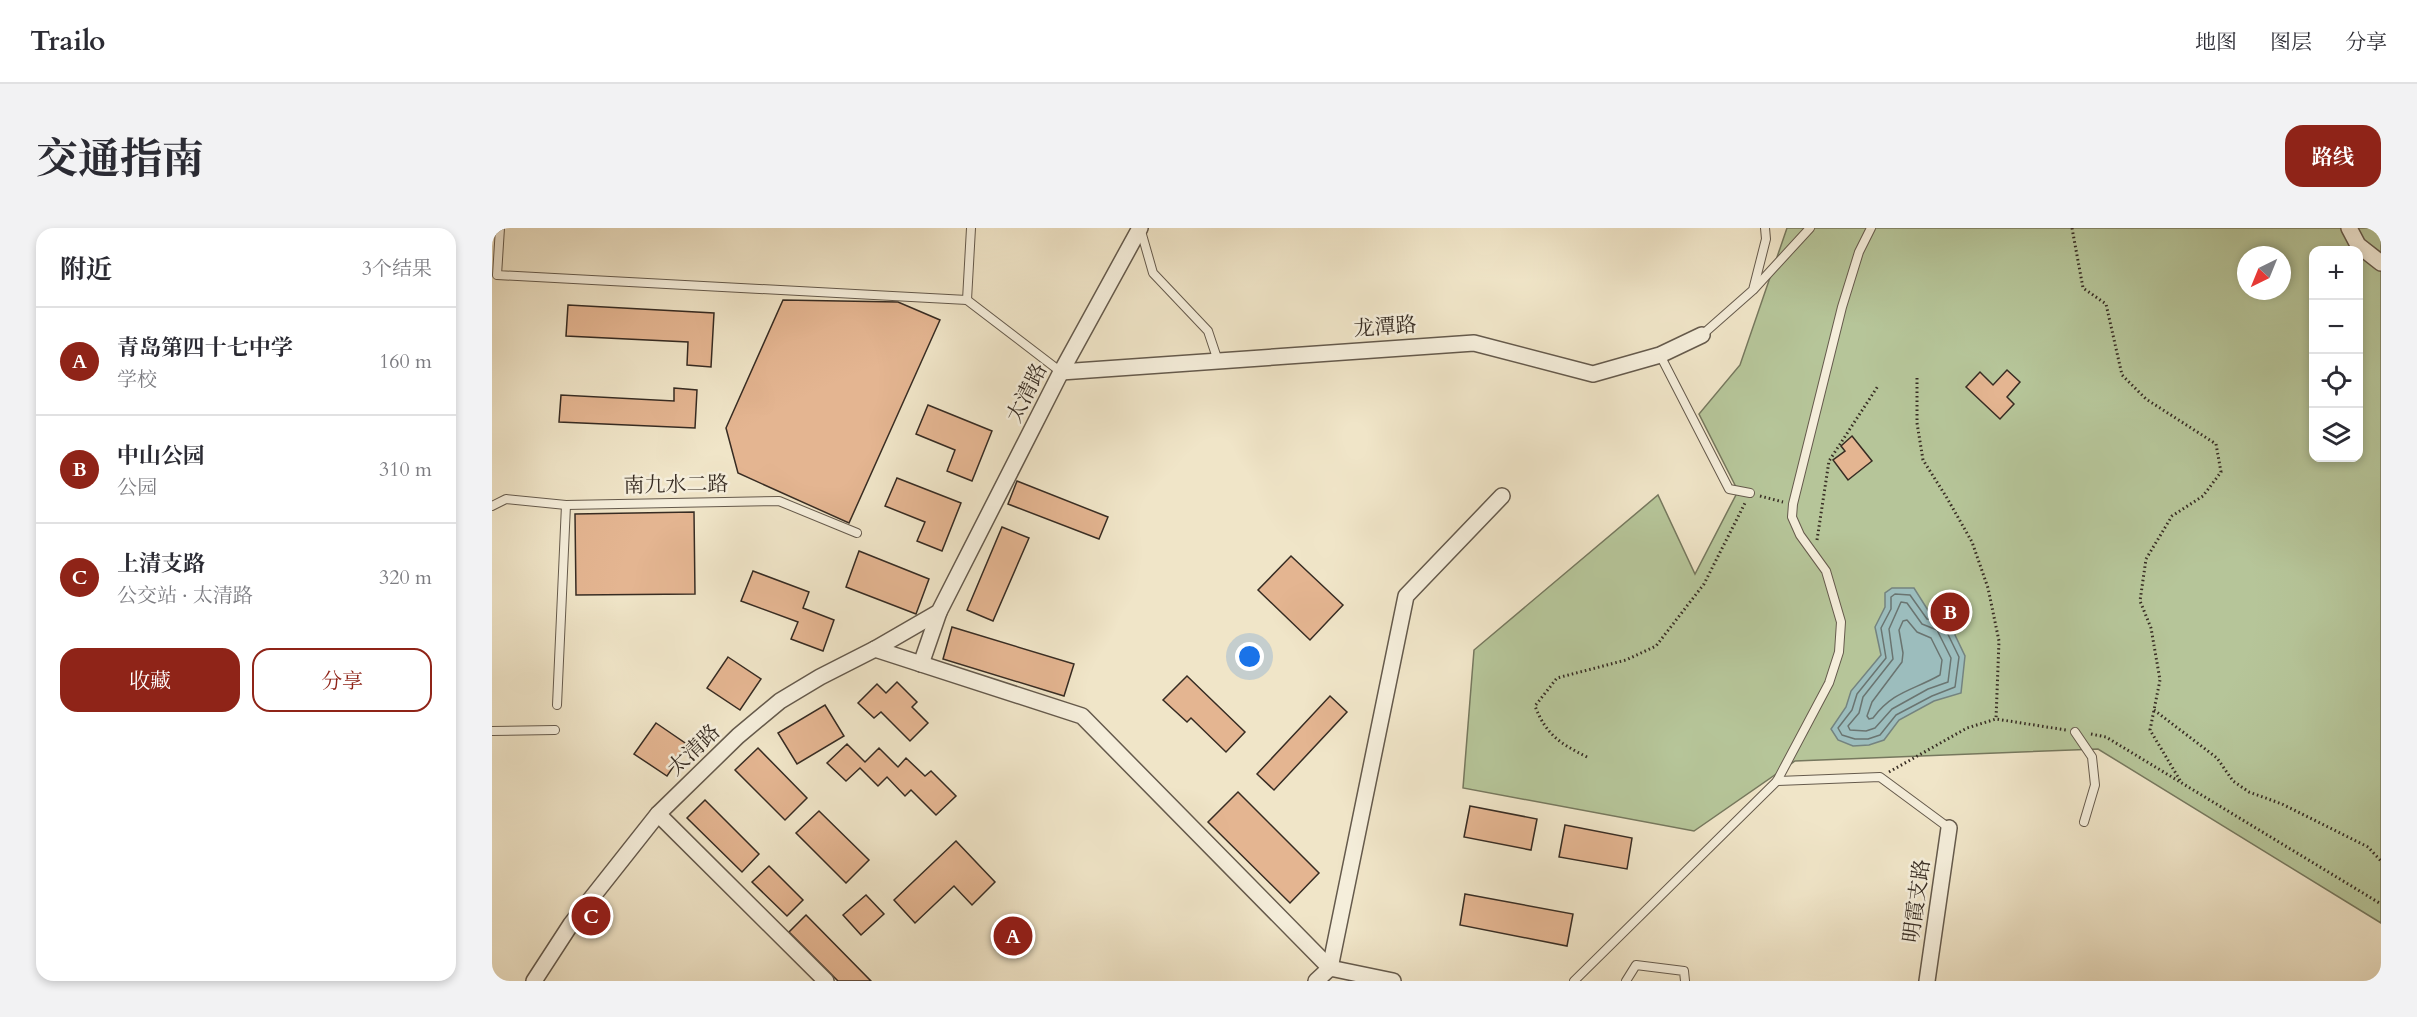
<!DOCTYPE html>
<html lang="zh">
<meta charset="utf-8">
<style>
body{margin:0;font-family:Cardo,"Noto Serif SC",serif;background:#f2f2f3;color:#2b2b33}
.controls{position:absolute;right:18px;top:18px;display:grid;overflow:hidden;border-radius:12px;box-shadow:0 3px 9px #0003}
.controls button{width:54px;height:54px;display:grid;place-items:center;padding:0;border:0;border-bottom:2px solid #e1e1e2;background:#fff;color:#2b2b33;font:30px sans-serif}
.compass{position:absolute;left:1745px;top:18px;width:54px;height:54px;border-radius:50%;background:#fff;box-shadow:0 3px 9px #0003;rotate:223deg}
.you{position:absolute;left:758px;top:429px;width:21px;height:21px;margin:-15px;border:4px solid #fff;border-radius:50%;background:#1a73e8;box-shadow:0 0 0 9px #1a73e833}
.badge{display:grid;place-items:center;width:39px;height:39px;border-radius:50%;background:#8f2418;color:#fff;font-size:20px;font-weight:700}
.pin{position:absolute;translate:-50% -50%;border:3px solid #fff;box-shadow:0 2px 6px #0006}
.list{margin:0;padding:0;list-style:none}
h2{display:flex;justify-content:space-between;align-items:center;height:78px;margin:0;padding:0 24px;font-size:26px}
h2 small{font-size:20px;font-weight:400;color:#7c7c81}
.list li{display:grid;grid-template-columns:39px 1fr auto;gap:18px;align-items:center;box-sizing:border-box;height:108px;padding:0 24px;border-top:2px solid #e1e1e2}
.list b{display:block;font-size:22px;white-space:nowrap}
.list p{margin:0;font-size:20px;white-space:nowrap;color:#7c7c81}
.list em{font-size:20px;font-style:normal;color:#7c7c81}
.actions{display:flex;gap:12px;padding:18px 24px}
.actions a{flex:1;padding:14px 0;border:2px solid #8f2418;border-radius:18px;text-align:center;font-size:21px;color:#8f2418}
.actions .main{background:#8f2418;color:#fff}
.icon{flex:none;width:33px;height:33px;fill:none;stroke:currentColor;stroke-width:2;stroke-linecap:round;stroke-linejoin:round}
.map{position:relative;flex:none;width:1889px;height:753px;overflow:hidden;border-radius:18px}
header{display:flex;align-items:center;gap:36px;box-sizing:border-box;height:84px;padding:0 30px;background:#fff;border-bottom:2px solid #e1e1e2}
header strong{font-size:28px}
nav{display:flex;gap:33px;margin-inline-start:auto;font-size:21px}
.intro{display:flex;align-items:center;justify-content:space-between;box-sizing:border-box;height:144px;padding:0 36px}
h1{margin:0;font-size:42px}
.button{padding:15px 27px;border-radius:18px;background:#8f2418;color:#fff;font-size:21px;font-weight:700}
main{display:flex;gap:36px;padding:0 36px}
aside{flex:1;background:#fff;border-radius:18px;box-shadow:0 3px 9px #0003}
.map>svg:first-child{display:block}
.green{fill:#b6c599;stroke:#76785e;stroke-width:1.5;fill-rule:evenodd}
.water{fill:#9cbdbd;stroke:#74837f;stroke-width:1.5}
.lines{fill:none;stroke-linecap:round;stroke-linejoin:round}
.shore{stroke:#6a7470;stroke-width:1.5}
.building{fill:#e4b591;stroke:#372c23;stroke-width:1.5}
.service-casing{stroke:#655a4c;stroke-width:10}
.minor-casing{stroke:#655a4c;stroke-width:18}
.path{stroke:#372c23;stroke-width:3;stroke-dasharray:1.5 3;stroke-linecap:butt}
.service{stroke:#f5eedb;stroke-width:8}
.minor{stroke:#f5eedb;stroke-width:15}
.labels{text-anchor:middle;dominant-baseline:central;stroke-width:5;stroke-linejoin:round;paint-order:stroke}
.street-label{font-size:21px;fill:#372c23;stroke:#f5eedb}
</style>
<header>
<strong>Trailo</strong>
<nav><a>地图</a><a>图层</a><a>分享</a></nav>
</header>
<div class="intro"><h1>交通指南</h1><a class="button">路线</a></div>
<main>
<aside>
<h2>附近<small>3个结果</small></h2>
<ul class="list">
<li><span class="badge">A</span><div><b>青岛第四十七中学</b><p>学校</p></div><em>160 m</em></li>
<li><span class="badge">B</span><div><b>中山公园</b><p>公园</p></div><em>310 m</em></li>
<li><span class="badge">C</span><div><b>上清支路</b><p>公交站 · 太清路</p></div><em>320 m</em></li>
</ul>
<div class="actions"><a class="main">收藏</a><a>分享</a></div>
</aside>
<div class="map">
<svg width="1889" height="753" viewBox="0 0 1889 753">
<rect width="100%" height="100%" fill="#f0e5c8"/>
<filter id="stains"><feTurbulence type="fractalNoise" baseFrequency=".00333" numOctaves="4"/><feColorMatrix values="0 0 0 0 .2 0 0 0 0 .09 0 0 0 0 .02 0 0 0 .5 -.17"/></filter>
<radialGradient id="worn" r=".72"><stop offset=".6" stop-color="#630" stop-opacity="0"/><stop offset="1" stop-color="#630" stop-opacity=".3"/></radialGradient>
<path class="green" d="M1295,0H1889V695L1606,521L1303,533L1202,603L971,560L982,422L1166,267L1203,346L1246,263L1207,186L1248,137ZM1822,22H1866V230H1822ZM1754,27H1790V63H1754Z"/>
<path class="water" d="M1400,360H1422L1439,387L1451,382L1473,428L1469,465L1442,473L1407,492L1392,512L1377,517L1361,518L1346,512L1339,501L1354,479L1359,463L1389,427L1383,399L1393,379V365Z"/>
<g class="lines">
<g class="shore">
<path d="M1403,366L1418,367L1435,391L1449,392L1467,429L1463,459L1440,468L1404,487L1388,507L1376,511H1363L1350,507L1346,500L1360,482L1365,466L1394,430L1389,400L1399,381V369Z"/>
<path d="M1409,374L1415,375L1430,396L1445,402L1459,430L1456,454L1436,461L1400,481L1383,500L1374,503L1358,502L1356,498L1367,485L1371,469L1401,431L1397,401Z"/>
<path d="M1415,392L1425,404L1439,410L1450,432L1448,447C1422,462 1401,463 1381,490L1377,491L1375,488L1380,474L1410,434L1411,425L1407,402L1411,393Z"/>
</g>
</g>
<g class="building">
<path d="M291,72L406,74L448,92L357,295L246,245L234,200Z"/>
<path d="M76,77L222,85L219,139L195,137L196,114L74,108Z"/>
<path d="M1515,142L1528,154L1515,169L1522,176L1508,191L1474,159L1488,144L1501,157Z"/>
<path d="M182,160L205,162L203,200L67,194L69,167L182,173Z"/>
<path d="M436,177L500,203L480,253L455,243L463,222L424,206Z"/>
<path d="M1360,208L1380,233L1356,252L1341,232L1353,223L1349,218Z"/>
<path d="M405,250L469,275L450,323L425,313L433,294L393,278Z"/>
<path d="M525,253L616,289L607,311L516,276Z"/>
<path d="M202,284L203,366L84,367L83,286Z"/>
<path d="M510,299L537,310L501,393L475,382Z"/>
<path d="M367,323L437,351L424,386L354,359Z"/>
<path d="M799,328L851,377L818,412L766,362Z"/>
<path d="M261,343L317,364L311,380L342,392L331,423L299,411L306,394L249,373Z"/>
<path d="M460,399L582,436L572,468L451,431Z"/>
<path d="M236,429L269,451L248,482L215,460Z"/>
<path d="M695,448L753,504L734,524L699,490L695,494L671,472Z"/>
<path d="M405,454L425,474L420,479L436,495L418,513L389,484L382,490L366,475L385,456L394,465Z"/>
<path d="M838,468L855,484L782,562L765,546Z"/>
<path d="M333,477L352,508L305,536L286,505Z"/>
<path d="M164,495L196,517L175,548L142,526Z"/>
<path d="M355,516L373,534L387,520L406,539L414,530L433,548L439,543L464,568L444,587L419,562L413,568L395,549L386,558L368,540L354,553L335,535Z"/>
<path d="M266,520L315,570L293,592L243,542Z"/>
<path d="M746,564L827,645L798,675L716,594Z"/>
<path d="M213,572L267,626L250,644L195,590Z"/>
<path d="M978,578L1045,591L1039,622L972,609Z"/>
<path d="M327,583L377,632L354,655L304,605Z"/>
<path d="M1073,597L1140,610L1135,641L1067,629Z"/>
<path d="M464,613L503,654L480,677L462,658L423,695L402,672Z"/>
<path d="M277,638L311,672L295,688L260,654Z"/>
<path d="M973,666L1081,686L1075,718L968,697Z"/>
<path d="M374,667L392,686L369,707L351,687Z"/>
<path d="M314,687L379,753H346L297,704Z"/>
</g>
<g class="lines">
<g class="service-casing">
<g id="service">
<path d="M8,0L5,47L475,72L569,144"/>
<path d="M649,3L661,45L716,103L726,133"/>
<path d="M1262,61L1318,0"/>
<path d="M475,72L479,0"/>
<path d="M1210,107L1261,62L1274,11L1273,0"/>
<path d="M1168,127L1237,261L1258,265"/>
<path d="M0,278L14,271L74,277L287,273L365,305"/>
<path d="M65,477L74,277"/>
<path d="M0,503L63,502"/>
<path d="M1583,504L1600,529L1603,557L1592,594"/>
<path d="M1285,553L1388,549L1457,600"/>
<path d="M1082,753L1285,553L1337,455L1347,424L1349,394L1334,343L1308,307L1300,289L1301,276L1350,79L1367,24L1379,0"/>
<path d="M1134,753L1144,737L1192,743L1193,753"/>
</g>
</g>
<g class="minor-casing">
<g id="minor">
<path d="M1857,0L1866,17L1889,35"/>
<path d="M569,144L982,115L1101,146L1168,127L1210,107"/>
<path d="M383,421L590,488L838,740"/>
<path d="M429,436L447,384"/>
<path d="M166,586L334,753"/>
<path d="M838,740L914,368L1010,268"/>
<path d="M42,753L79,696L166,586L246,508L288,473L328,449L383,421L447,384L569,144L648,0"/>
<path d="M824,753L838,740L901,753"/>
<path d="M1435,753L1457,600"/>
</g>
</g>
<g class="path">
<path d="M1580,0L1591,60L1614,76L1630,147L1654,171L1724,216L1729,244L1711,268L1680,288L1654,331L1648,373L1659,400L1668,452L1658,502L1689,554"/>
<path d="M1425,150V195L1431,232L1455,270L1480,314L1496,360L1507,413L1504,491"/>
<path d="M1268,268L1291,274"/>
<path d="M1325,312L1337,233L1386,158"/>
<path d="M1662,482L1725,530L1741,553L1757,564L1790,576L1876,619L1889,633"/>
<path d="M1599,506L1614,509L1889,676"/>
<path d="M1095,529C1069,516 1054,507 1043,478L1065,450L1134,432L1164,418L1212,356L1253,275"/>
<path d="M1397,544L1475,500L1504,491L1574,502"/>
</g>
<use href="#service" class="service"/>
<use href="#minor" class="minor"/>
</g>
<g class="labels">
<g class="street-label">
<text transform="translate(893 99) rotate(-4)">龙潭路</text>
<text transform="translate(535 165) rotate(-63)">太清路</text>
<text transform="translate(184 257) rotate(-1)">南九水二路</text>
<text transform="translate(202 522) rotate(-44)">太清路</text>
<text transform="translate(1425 673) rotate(-82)">明霞支路</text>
</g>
</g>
<rect width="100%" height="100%" filter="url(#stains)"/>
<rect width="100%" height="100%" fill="url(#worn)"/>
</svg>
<div class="controls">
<button>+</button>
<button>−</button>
<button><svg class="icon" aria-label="locate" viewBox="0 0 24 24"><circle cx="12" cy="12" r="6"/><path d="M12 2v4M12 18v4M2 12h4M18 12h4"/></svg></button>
<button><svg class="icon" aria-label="layers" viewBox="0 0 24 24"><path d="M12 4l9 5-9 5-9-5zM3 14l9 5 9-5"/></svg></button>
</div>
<svg class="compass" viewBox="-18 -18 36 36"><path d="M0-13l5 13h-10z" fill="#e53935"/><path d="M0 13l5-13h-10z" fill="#7c7c81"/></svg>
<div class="you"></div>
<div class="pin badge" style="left:521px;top:708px">A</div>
<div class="pin badge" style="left:1458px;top:384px">B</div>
<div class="pin badge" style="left:99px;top:688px">C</div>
</div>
</main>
